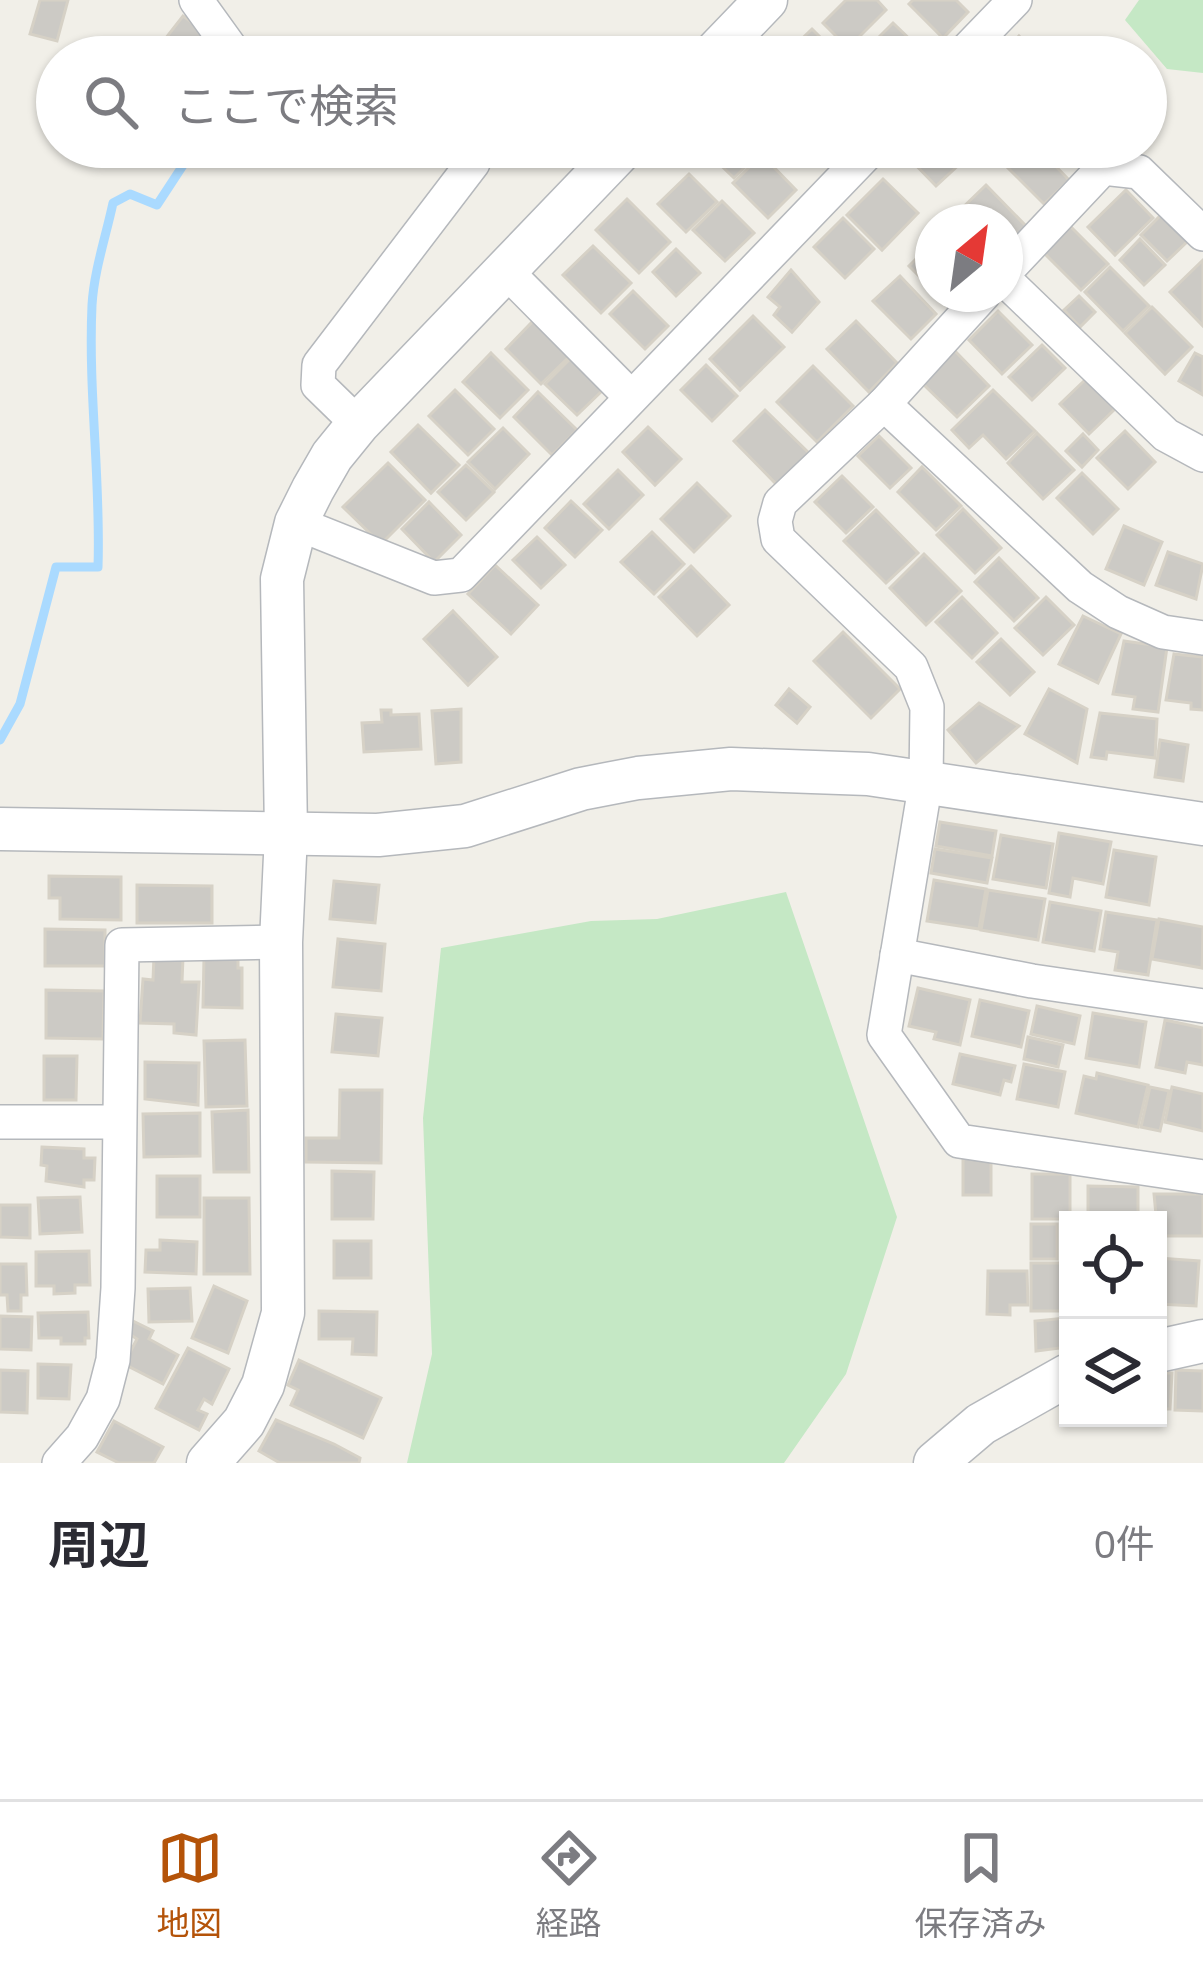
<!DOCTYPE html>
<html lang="ja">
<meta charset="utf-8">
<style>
body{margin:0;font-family:"Noto Sans","Noto Sans JP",sans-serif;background:#f7f7f7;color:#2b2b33}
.controls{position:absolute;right:36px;bottom:36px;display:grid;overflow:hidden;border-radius:0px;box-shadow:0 3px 9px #0004}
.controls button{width:108px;height:108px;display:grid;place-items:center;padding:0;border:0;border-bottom:3px solid #e1e1e2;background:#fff;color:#2b2b33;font:60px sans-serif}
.compass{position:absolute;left:915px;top:204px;width:108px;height:108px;border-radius:50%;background:#fff;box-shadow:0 3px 9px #0004;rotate:29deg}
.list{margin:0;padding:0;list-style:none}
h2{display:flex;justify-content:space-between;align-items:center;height:156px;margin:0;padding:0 48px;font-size:51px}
h2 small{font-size:39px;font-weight:400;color:#7c7c81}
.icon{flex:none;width:66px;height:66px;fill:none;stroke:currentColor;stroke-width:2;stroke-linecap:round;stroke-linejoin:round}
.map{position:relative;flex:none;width:1203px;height:1463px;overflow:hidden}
.search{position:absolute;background:#fff;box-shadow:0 3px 9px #0004;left:36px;right:36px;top:36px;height:132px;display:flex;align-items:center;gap:30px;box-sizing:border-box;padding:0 42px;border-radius:66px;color:#7c7c81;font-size:45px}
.sheet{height:336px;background:#fff}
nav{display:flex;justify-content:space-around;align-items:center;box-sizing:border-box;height:168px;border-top:3px solid #e1e1e2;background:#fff;font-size:33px;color:#7c7c81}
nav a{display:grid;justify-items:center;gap:6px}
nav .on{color:#b45309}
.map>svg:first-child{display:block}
.green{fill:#c5e8c5}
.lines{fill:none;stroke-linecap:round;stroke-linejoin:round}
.stream{stroke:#aadaff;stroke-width:9}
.building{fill:#cccac5;stroke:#d6d1c6;stroke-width:3}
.minor-casing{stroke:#b5b8bc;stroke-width:36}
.tertiary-casing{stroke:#b5b8bc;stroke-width:45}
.minor{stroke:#fff;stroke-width:33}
.tertiary{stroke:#fff;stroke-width:42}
</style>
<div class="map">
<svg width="1203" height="1463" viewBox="0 0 1203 1463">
<rect width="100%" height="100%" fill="#f1efe8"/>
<g class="green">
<path d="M1139,0H1203V73L1167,69L1125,20Z"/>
<path d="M786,892L897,1217L846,1374L784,1463H407L432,1354L423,1118L441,948L591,921L657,919Z"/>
</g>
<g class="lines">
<path class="stream" d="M0,740L20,704L56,567H98C101,479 88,393 92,305C94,271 106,236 113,203L130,194L157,205L195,147"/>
</g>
<g class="building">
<path d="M40,0H68L57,41L30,34Z"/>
<path d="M846,0H877L886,10L848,48L823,23Z"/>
<path d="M913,0H956L968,12L943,38L909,4Z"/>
<path d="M183,16L208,34L203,41L217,52L214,57H162L155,52Z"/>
<path d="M893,23L920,49L912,57H872L866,50Z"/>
<path d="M812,29L840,57L784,56Z"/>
<path d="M1019,36L1040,57H999Z"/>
<path d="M702,147H751L758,154L734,178Z"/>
<path d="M918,147H949L963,161L936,186L908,157Z"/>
<path d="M1026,147H1037L1069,180L1044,204L1006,166Z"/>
<path d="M762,155L796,190L768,218L733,183Z"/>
<path d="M689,174L717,202L686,232L658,204Z"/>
<path d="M883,179L918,213L882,250L847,215Z"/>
<path d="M986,185L1026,226L1005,246V222H962L955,215Z"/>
<path d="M1126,190L1153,218L1115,255L1088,227Z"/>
<path d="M627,199L670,242L639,273L596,230Z"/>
<path d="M722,201L754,233L725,261L693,230Z"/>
<path d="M1163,213L1189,240L1167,261L1141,235Z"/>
<path d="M843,218L874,249L845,278L814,247Z"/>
<path d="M1070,226L1108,264L1081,290L1043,252Z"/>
<path d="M1140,239L1165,265L1144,285L1120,260Z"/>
<path d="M933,242V290L909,266Z"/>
<path d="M593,246L631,283L601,313L563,275Z"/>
<path d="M676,249L700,273L676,296L653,272Z"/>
<path d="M1203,260V326L1170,292Z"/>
<path d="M1110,267L1149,306L1123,331L1085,292Z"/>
<path d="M791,270L819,302L792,332L774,315L780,307L768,297Z"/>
<path d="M900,276L936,314L911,339L873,301Z"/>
<path d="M633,291L668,326L645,349L610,314Z"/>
<path d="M1079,296L1095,312L1080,327L1064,310Z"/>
<path d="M1152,307L1192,347L1165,374L1125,333Z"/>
<path d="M998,311L1032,345L1002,374L969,340Z"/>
<path d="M753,316L784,347L740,390L710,359Z"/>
<path d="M534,320L570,356L541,384L506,349Z"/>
<path d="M856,321L897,363L869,392L827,349Z"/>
<path d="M1042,345L1065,368L1032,400L1009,377Z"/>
<path d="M954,350L989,386L957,417L921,382Z"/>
<path d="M491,353L528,390L500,418L463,382Z"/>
<path d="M1195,353L1203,357V395L1179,381Z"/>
<path d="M572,357L604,389L577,415L545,384Z"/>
<path d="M706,365L737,396L712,421L681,390Z"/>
<path d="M813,366L853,406L817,442L777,402Z"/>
<path d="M1086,379L1115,409L1089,434L1060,404Z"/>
<path d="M455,390L494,429L468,455L429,416Z"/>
<path d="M993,390L1035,431L1006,459L983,435L969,448L952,430Z"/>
<path d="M538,392L577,430L552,455L514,417Z"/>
<path d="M765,410L813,457L781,489L734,441Z"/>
<path d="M418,425L459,465L431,493L391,452Z"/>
<path d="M648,427L681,459L655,485L623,452Z"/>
<path d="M503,428L529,454L495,489L468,462Z"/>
<path d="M1125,431L1155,462L1128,489L1097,458Z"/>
<path d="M1037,433L1074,470L1043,499L1008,463Z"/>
<path d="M1083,434L1098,450L1082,467L1066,451Z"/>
<path d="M879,436L911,468L890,488L858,456Z"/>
<path d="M388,463L425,500L381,544L343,507Z"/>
<path d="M466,465L494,492L466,520L438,492Z"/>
<path d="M922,467L961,506L936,530L898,492Z"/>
<path d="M618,470L643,495L609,529L584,504Z"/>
<path d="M1082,473L1118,509L1093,534L1057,498Z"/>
<path d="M842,476L873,507L846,533L815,502Z"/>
<path d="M697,483L730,516L694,552L661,519Z"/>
<path d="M571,501L602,530L575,557L545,528Z"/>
<path d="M429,502L461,535L434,562L402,529Z"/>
<path d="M963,509L1001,548L975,573L937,535Z"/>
<path d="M876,510L918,553L886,583L844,541Z"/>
<path d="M1124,526L1162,542L1144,585L1106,569Z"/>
<path d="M652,532L684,564L654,594L621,562Z"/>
<path d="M537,537L565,565L541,588L513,560Z"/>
<path d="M1168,552L1203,564L1196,599L1156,585Z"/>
<path d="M924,554L961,591L926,625L890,588Z"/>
<path d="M999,558L1038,598L1014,621L975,582Z"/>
<path d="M495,565L538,605L511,634L468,594Z"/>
<path d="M691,566L729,605L697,636L659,597Z"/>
<path d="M962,597L997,633L972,658L936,622Z"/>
<path d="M1046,597L1074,625L1043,655L1015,628Z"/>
<path d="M453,611L497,657L468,685L424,639Z"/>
<path d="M1083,616L1121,634L1098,683L1059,664Z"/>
<path d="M843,632L900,689L871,718L814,661Z"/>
<path d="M1001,639L1034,672L1010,695L977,662Z"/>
<path d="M1124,641L1167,647L1158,712L1133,709L1135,697L1113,694Z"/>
<path d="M1174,654L1203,657V710L1191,709V703L1166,700Z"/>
<path d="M789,689L810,707L797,723L776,705Z"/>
<path d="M1049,689L1087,709L1077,763L1025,734Z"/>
<path d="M979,703L1019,726L976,763L948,730Z"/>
<path d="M461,709V762L436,764L432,711Z"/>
<path d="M381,710H391V715L419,714L421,749L364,752L362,723L382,722Z"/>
<path d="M1100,713L1157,719L1155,758L1107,752L1106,759L1091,757Z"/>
<path d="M1160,740L1188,745L1183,781L1155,777Z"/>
<path d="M940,822L996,831L992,856L936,846Z"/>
<path d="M1059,833L1111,842L1103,884L1073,878L1070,897L1049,893Z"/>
<path d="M1001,835L1053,844L1046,888L993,879Z"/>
<path d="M935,849L992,858L987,883L931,873Z"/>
<path d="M1114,850L1156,857L1149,905L1106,897Z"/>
<path d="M49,876L121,877V920L60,919V898H49Z"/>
<path d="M934,880L986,889L979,929L927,921Z"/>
<path d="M334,881L379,885L375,923L330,919Z"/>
<path d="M137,885L212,886V923H137Z"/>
<path d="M988,890L1045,899L1038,940L981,930Z"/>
<path d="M1050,902L1101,911L1094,951L1043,942Z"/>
<path d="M1106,912L1157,920L1148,975L1115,970L1118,952L1100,949Z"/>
<path d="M1159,919L1203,927L1202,968L1152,959Z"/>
<path d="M45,929L105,930V966H45Z"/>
<path d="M338,939L385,944L381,991L333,987Z"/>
<path d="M154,956L183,957L182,982H199L196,1035L174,1033V1024L140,1023L143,979L153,980Z"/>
<path d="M204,957H238V968H242V1008L203,1007Z"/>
<path d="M918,988L970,1000L960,1045L934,1039L936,1032L909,1026Z"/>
<path d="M46,990L104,991L103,1039L46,1038Z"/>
<path d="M980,1000L1029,1011L1021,1047L972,1036Z"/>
<path d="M1037,1006L1080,1016L1074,1044L1031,1034Z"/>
<path d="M1093,1013L1146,1022L1139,1067L1086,1058Z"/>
<path d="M336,1014L382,1018L378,1056L332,1052Z"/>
<path d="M1165,1020L1203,1028V1065L1187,1062L1185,1073L1156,1067Z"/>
<path d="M1028,1037L1063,1045L1058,1067L1024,1059Z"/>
<path d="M245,1040L247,1106L206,1107L204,1041Z"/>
<path d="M960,1054L1015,1066L1011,1082L1004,1080L1000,1095L953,1084Z"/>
<path d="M44,1056H77L76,1100H44Z"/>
<path d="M145,1062L199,1063L198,1105L145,1099Z"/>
<path d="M1024,1064L1065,1072L1058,1107L1017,1099Z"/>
<path d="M1097,1073L1148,1085L1138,1127L1076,1113L1084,1076L1096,1079Z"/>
<path d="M1150,1087L1169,1091L1160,1131L1141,1127Z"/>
<path d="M1172,1087L1203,1094V1131L1165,1122Z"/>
<path d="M340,1090H382L381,1163L306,1162V1138H339Z"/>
<path d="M248,1110L249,1172H214L212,1112Z"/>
<path d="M200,1113V1156L144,1157L143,1114Z"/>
<path d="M42,1147L84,1149V1158H95L94,1180H84V1187L46,1181L47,1166L41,1165Z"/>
<rect x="963" y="1155" width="28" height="40"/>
<path d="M332,1171L374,1172L373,1219H332Z"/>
<rect x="1032" y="1174" width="38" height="45"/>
<rect x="157" y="1176" width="43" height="41"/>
<path d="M1088,1186L1138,1187V1220H1088Z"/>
<path d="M1154,1194H1203V1236H1158Z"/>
<path d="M80,1197L82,1232L40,1234L38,1198Z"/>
<path d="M204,1198H249L250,1274H204Z"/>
<path d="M0,1205H30V1238L0,1237Z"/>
<rect x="1031" y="1224" width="26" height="35"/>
<path d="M160,1240L197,1242L196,1274L145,1272L146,1250H160Z"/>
<rect x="334" y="1241" width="37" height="37"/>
<path d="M89,1251L90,1285H75V1293L54,1294V1286H36V1252Z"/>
<path d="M1158,1258L1199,1261L1196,1306L1158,1304Z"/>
<path d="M1031,1263H1068V1304H1063V1311H1031Z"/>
<path d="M0,1264H26L27,1295H21V1311H8L7,1295H0Z"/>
<path d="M988,1271H1027L1028,1305H1010V1315L987,1314Z"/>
<path d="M214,1286L247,1301L228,1353L192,1338Z"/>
<path d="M190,1288L192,1321L149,1322L148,1289Z"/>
<path d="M319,1311L377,1312L376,1355L352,1354L353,1339H319Z"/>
<path d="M88,1312L89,1338H85V1344H61V1338H39L38,1313Z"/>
<path d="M0,1316L32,1317L31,1350L0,1349Z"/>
<path d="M1067,1318L1068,1347L1036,1351L1035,1321Z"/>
<path d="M133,1321L153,1331L149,1339L178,1355L163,1384L124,1364L137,1339L128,1333Z"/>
<path d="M188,1348L229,1369L212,1404L204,1399L198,1410L207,1414L199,1430L156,1408Z"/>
<path d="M299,1360L381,1398L363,1438L291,1405L298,1390L288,1385Z"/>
<path d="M38,1364L71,1365L69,1399L38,1398Z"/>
<path d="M0,1370L28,1371L27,1413L0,1412Z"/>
<path d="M1176,1370L1203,1371V1411L1175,1410Z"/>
<path d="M1158,1373H1172L1170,1409H1158Z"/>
<path d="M276,1420L334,1444L360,1458L359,1463H280L259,1451Z"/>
<path d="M114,1421L163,1447L154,1463H119L97,1452Z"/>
</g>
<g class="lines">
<g class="minor-casing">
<g id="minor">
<path d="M196,0L237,57"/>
<path d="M960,57L1015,0"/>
<path d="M505,270L631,397"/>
<path d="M1005,272L1103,168L1139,172L1203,234"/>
<path d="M1005,280L1166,435L1203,455"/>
<path d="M984,294L884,404L780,503L775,521L778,539L911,667L927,707L926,781L884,1035L959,1141L1203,1177"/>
<path d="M884,404L1080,587L1118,612L1163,632L1203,638"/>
<path d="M358,424L318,385L319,365L473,163L478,147"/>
<path d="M296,523L434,578L461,575L873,147"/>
<path d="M897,955L1032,981L1203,1006"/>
<path d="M0,1122H117"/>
<path d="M59,1463L82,1437L103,1399L113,1360L118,1288L122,945L281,942"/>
</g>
</g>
<g class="tertiary-casing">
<g id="tertiary">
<path d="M711,57L766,0"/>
<path d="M0,829L378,835L465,826L581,789L638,778L731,769L868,774L1203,824"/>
<path d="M1158,1351L1203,1341"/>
<path d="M208,1463L244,1422L263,1385L283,1313L281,942L286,834L282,579L296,523L313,489L332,456L358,424L624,147"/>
<path d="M935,1463L981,1424L1068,1375"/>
</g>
</g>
<use href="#minor" class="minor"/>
<use href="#tertiary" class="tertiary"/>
</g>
</svg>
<div class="controls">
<button><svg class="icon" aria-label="locate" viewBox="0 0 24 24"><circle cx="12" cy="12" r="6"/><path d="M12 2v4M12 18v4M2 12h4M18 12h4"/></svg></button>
<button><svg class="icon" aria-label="layers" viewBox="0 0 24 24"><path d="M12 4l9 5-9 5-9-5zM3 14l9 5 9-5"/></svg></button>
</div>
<svg class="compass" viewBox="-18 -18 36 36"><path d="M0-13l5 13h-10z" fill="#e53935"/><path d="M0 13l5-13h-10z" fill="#7c7c81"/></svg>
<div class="search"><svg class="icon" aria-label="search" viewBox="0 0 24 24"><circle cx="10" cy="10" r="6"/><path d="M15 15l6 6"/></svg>ここで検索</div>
</div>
<section class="sheet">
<h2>周辺<small>0件</small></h2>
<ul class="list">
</ul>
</section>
<nav>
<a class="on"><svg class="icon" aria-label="map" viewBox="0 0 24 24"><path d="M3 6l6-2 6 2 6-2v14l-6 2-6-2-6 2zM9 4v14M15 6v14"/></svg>地図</a>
<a><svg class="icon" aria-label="directions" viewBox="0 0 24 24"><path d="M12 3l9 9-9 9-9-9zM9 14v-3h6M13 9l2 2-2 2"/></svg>経路</a>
<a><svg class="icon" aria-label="saved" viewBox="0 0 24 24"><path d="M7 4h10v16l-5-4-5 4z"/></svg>保存済み</a>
</nav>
